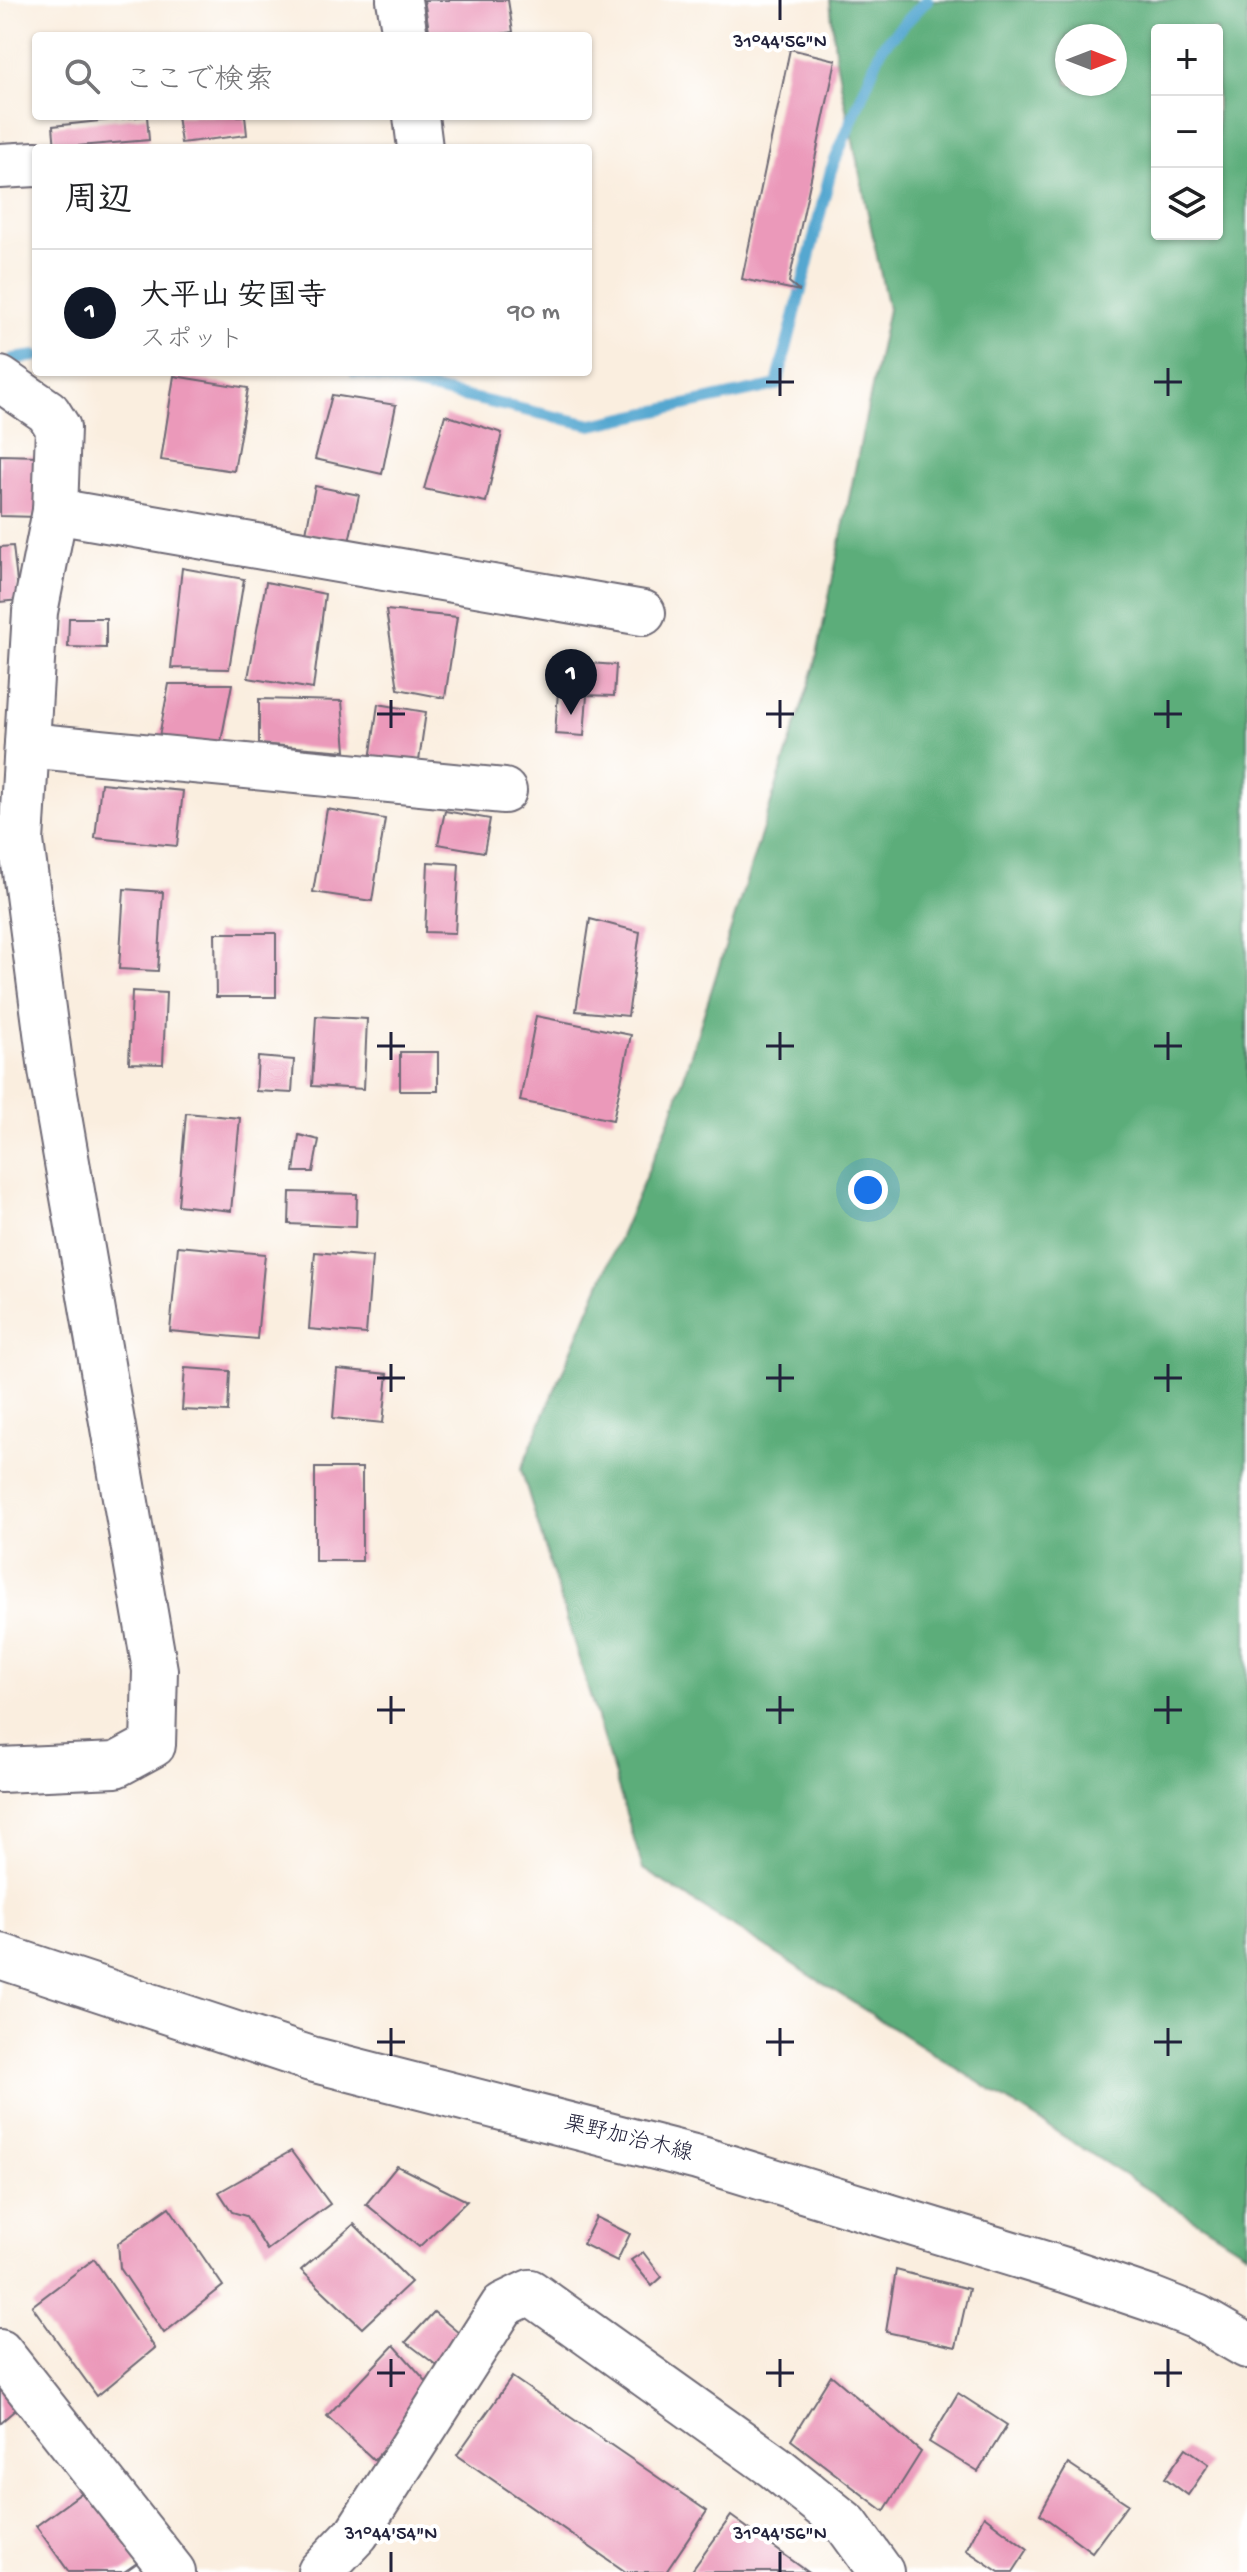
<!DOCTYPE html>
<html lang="ja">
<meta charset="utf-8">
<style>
body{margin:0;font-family:"Gochi Hand","Klee One",sans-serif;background:#f6f6f6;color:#202124}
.controls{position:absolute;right:24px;top:24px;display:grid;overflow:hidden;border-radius:8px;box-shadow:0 2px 6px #0004}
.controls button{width:72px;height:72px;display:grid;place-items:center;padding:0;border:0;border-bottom:2px solid #e0e0e0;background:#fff;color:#202124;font:40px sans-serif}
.compass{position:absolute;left:1055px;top:24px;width:72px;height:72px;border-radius:50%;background:#fff;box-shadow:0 2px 6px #0004;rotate:90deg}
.you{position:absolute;left:868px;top:1190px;width:28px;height:28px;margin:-20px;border:6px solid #fff;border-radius:50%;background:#1a73e8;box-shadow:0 0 0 12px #1a73e833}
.badge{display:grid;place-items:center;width:52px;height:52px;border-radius:50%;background:#111827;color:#fff;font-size:26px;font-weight:700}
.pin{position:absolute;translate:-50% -66px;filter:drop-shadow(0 2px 4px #0008)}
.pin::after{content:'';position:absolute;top:42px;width:28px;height:24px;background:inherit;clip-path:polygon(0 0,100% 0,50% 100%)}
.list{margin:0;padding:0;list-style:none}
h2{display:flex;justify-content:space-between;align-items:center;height:104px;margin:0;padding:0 32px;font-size:34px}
h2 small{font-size:26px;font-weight:400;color:#757577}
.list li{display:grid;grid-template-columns:52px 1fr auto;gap:24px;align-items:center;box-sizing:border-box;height:128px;padding:0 32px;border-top:2px solid #e0e0e0}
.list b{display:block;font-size:30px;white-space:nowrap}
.list p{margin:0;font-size:26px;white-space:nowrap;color:#757577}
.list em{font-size:26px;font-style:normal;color:#757577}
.icon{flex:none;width:44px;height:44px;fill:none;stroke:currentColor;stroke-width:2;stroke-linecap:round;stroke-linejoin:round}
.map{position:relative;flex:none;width:1247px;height:2572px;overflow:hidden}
.search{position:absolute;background:#fff;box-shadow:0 2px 6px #0004;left:32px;top:32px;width:560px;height:88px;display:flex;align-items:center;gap:20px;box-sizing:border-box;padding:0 28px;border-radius:8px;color:#757577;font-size:30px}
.panel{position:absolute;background:#fff;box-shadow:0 2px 6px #0004;left:32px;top:144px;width:560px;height:232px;border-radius:8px}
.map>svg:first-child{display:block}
.forest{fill:#5cad7a;stroke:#3f685a;stroke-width:2;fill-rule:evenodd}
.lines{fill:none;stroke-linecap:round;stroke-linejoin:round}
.stream{stroke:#54a7d0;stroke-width:12}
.building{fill:#eb99ba}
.minor-casing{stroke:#6e6974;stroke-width:48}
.major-casing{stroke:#6e6974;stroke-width:48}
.minor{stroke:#fff;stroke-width:44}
.major{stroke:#fff;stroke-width:44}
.ticks{fill:none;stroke:#22223b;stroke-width:3}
.labels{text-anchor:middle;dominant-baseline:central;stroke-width:8;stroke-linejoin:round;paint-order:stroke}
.street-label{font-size:22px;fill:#22223b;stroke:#fff}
.ticks-label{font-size:20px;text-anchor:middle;fill:#22223b;stroke:#fff;stroke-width:8;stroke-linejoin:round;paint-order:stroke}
</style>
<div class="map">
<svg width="1247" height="2572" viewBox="0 0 1247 2572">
<rect width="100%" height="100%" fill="#fff"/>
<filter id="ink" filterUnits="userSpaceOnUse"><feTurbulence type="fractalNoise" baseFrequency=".0125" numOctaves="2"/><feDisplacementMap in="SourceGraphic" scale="16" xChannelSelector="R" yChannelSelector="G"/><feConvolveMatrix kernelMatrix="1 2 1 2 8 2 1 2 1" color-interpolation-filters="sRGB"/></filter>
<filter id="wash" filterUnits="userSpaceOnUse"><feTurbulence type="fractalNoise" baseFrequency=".006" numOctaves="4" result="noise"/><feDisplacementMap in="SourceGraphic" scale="32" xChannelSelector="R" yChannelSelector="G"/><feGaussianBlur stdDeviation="1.8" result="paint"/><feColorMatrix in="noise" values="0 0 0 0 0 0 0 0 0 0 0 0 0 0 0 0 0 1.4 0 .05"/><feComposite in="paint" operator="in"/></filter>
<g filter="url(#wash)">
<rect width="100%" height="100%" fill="#faeedf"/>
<path class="forest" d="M830,0H1247V2253L643,1869L521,1469L671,1117L815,665L888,309L836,60ZM1157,30H1217V234H1157ZM1067,36H1115V84H1067Z"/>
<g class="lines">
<g class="stream">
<path d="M13,359L36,356"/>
<path d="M355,372L592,425L777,385L831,170L882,47L927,0"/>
</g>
</g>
<g id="blocks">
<g class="building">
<path d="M424,0H508L513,32L488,36H430Z"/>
<path d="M790,49L836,60L789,282L800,291L742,279Z"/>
<path d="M147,116L149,140L55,148L53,126Z"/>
<path d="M177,116H245L247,135L181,143Z"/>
<path d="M174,376L248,388L234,471L161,460Z"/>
<path d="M332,395L396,405L382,474L315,459Z"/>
<path d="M445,415L502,433L486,502L424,489Z"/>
<path d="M0,455L40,456L39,517L0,516Z"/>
<path d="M315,486L359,495L349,542L306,533Z"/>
<path d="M13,546L19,600L0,602V547Z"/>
<path d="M182,568L244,579L229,669L171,668Z"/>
<path d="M266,582L325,594L313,689L248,678Z"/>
<path d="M386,610L457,617L445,698L398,689Z"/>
<path d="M69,618H106V648L68,647Z"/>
<path d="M589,663L616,665L614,696L587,695L584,736L555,734L559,677L589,679Z"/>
<path d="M169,684H232L220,747L158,742Z"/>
<path d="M259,699L342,701L346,751L259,744Z"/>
<path d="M378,704L426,712L419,761L370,760Z"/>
<path d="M101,783L183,791L177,846L95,838Z"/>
<path d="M327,809L385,819L372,901L313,892Z"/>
<path d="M445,811L490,819L484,852L438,844Z"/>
<path d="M428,862L459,864L455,933L425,932Z"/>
<path d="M124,889L163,892L158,971L119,969Z"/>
<path d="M590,919L640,932L628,1016L576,1011Z"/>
<path d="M215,933H276V997H216Z"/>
<path d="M132,991L166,993L163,1064L129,1063Z"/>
<path d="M316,1016L367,1019L364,1089L312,1086Z"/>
<path d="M536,1016L631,1035L613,1120L520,1101Z"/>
<rect x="400" y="1052" width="38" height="39"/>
<path d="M258,1057L294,1060L292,1093L256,1091Z"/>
<path d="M186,1113L240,1118L231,1211L178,1205Z"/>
<path d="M299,1135L319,1140L313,1172H294Z"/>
<path d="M290,1192L357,1194L356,1227L289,1224Z"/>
<path d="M178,1246L265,1254L257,1339L170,1331Z"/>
<path d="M315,1252L372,1257L366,1334L309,1329Z"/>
<path d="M185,1368L230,1371L228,1412L182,1410Z"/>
<path d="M337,1369L388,1374L383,1423L333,1418Z"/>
<rect x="315" y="1468" width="47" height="93"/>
<path d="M291,2151L330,2204L267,2250L246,2216L232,2212L219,2192Z"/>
<path d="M397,2166L467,2201L419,2247L366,2204Z"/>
<path d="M169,2207L223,2286L164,2333L120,2268L118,2243Z"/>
<path d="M596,2217L630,2234L617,2261L583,2244Z"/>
<path d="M354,2224L411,2282L362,2328L301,2270Z"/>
<path d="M643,2252L662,2277L652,2286L631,2260Z"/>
<path d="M94,2259L155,2348L97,2396L32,2306Z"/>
<path d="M896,2270L969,2289L956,2347L886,2332Z"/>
<path d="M434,2312L466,2339L440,2368L406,2342Z"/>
<path d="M394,2345L436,2392L374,2460L327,2416Z"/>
<path d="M0,2366L30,2397L0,2423Z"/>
<path d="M831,2375L921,2452L884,2511L791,2440Z"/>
<path d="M512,2377L707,2511L666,2572H626L457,2455Z"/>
<path d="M958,2393L1007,2425L978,2472L929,2442Z"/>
<path d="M1186,2448L1209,2464L1188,2495L1165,2478Z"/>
<path d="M1068,2464L1128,2504L1092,2552L1040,2514Z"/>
<path d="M91,2486L144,2558L124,2572H69L36,2526Z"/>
<path d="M731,2516L808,2572H691Z"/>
<path d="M984,2516L1028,2549L1013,2572H999L966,2550Z"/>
</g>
</g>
</g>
<g filter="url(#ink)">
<use href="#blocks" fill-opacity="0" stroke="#6e6974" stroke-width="2"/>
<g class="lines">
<g class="minor-casing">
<g id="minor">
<path d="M399,0L405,36"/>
<path d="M416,116L420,148"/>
<path d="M0,166L36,164"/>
<path d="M0,379L48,412L58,428L55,511L35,612L21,841L51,1070L155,1670L153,1745L116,1765L0,1770"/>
<path d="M55,511L643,613"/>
<path d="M27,745L504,791"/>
<path d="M0,2352L173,2572"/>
<path d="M320,2572L357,2533L503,2305L530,2292L775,2467L847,2525L881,2572"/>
</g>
</g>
<g class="major-casing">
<path id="major" d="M0,1956L311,2059L698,2158L1065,2270L1151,2299L1197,2317L1247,2346"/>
</g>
<use href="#minor" class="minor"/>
<use href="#major" class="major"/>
</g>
</g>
<path class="ticks" d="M780,0V20M780,368V396M1168,368V396M766,382H794M1154,382H1182M391,700V728M780,700V728M1168,700V728M377,714H405M766,714H794M1154,714H1182M391,1032V1060M780,1032V1060M1168,1032V1060M377,1046H405M766,1046H794M1154,1046H1182M391,1364V1392M780,1364V1392M1168,1364V1392M377,1378H405M766,1378H794M1154,1378H1182M391,1696V1724M780,1696V1724M1168,1696V1724M377,1710H405M766,1710H794M1154,1710H1182M391,2028V2056M780,2028V2056M1168,2028V2056M377,2042H405M766,2042H794M1154,2042H1182M391,2359V2387M780,2359V2387M1168,2359V2387M377,2373H405M766,2373H794M1154,2373H1182M391,2552V2572M780,2552V2572"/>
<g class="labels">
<g class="street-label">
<text transform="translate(628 2140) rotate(14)">栗野加治木線</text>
</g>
</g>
<g class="ticks-label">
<text x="780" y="47">31°44'56"N</text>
<text x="391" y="2539">31°44'54"N</text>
<text x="780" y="2539">31°44'56"N</text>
</g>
</svg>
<div class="controls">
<button>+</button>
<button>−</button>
<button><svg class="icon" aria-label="layers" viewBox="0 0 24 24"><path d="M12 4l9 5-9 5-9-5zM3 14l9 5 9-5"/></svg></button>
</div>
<svg class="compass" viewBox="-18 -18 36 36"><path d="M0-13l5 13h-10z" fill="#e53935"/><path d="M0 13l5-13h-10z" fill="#757577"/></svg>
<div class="you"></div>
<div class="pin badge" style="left:571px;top:715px">1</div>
<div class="search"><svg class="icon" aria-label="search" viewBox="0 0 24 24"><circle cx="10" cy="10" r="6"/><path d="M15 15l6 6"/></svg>ここで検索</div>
<section class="panel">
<h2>周辺<small></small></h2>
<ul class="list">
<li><span class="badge">1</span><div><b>大平山 安国寺</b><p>スポット</p></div><em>90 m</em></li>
</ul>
</section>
</div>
